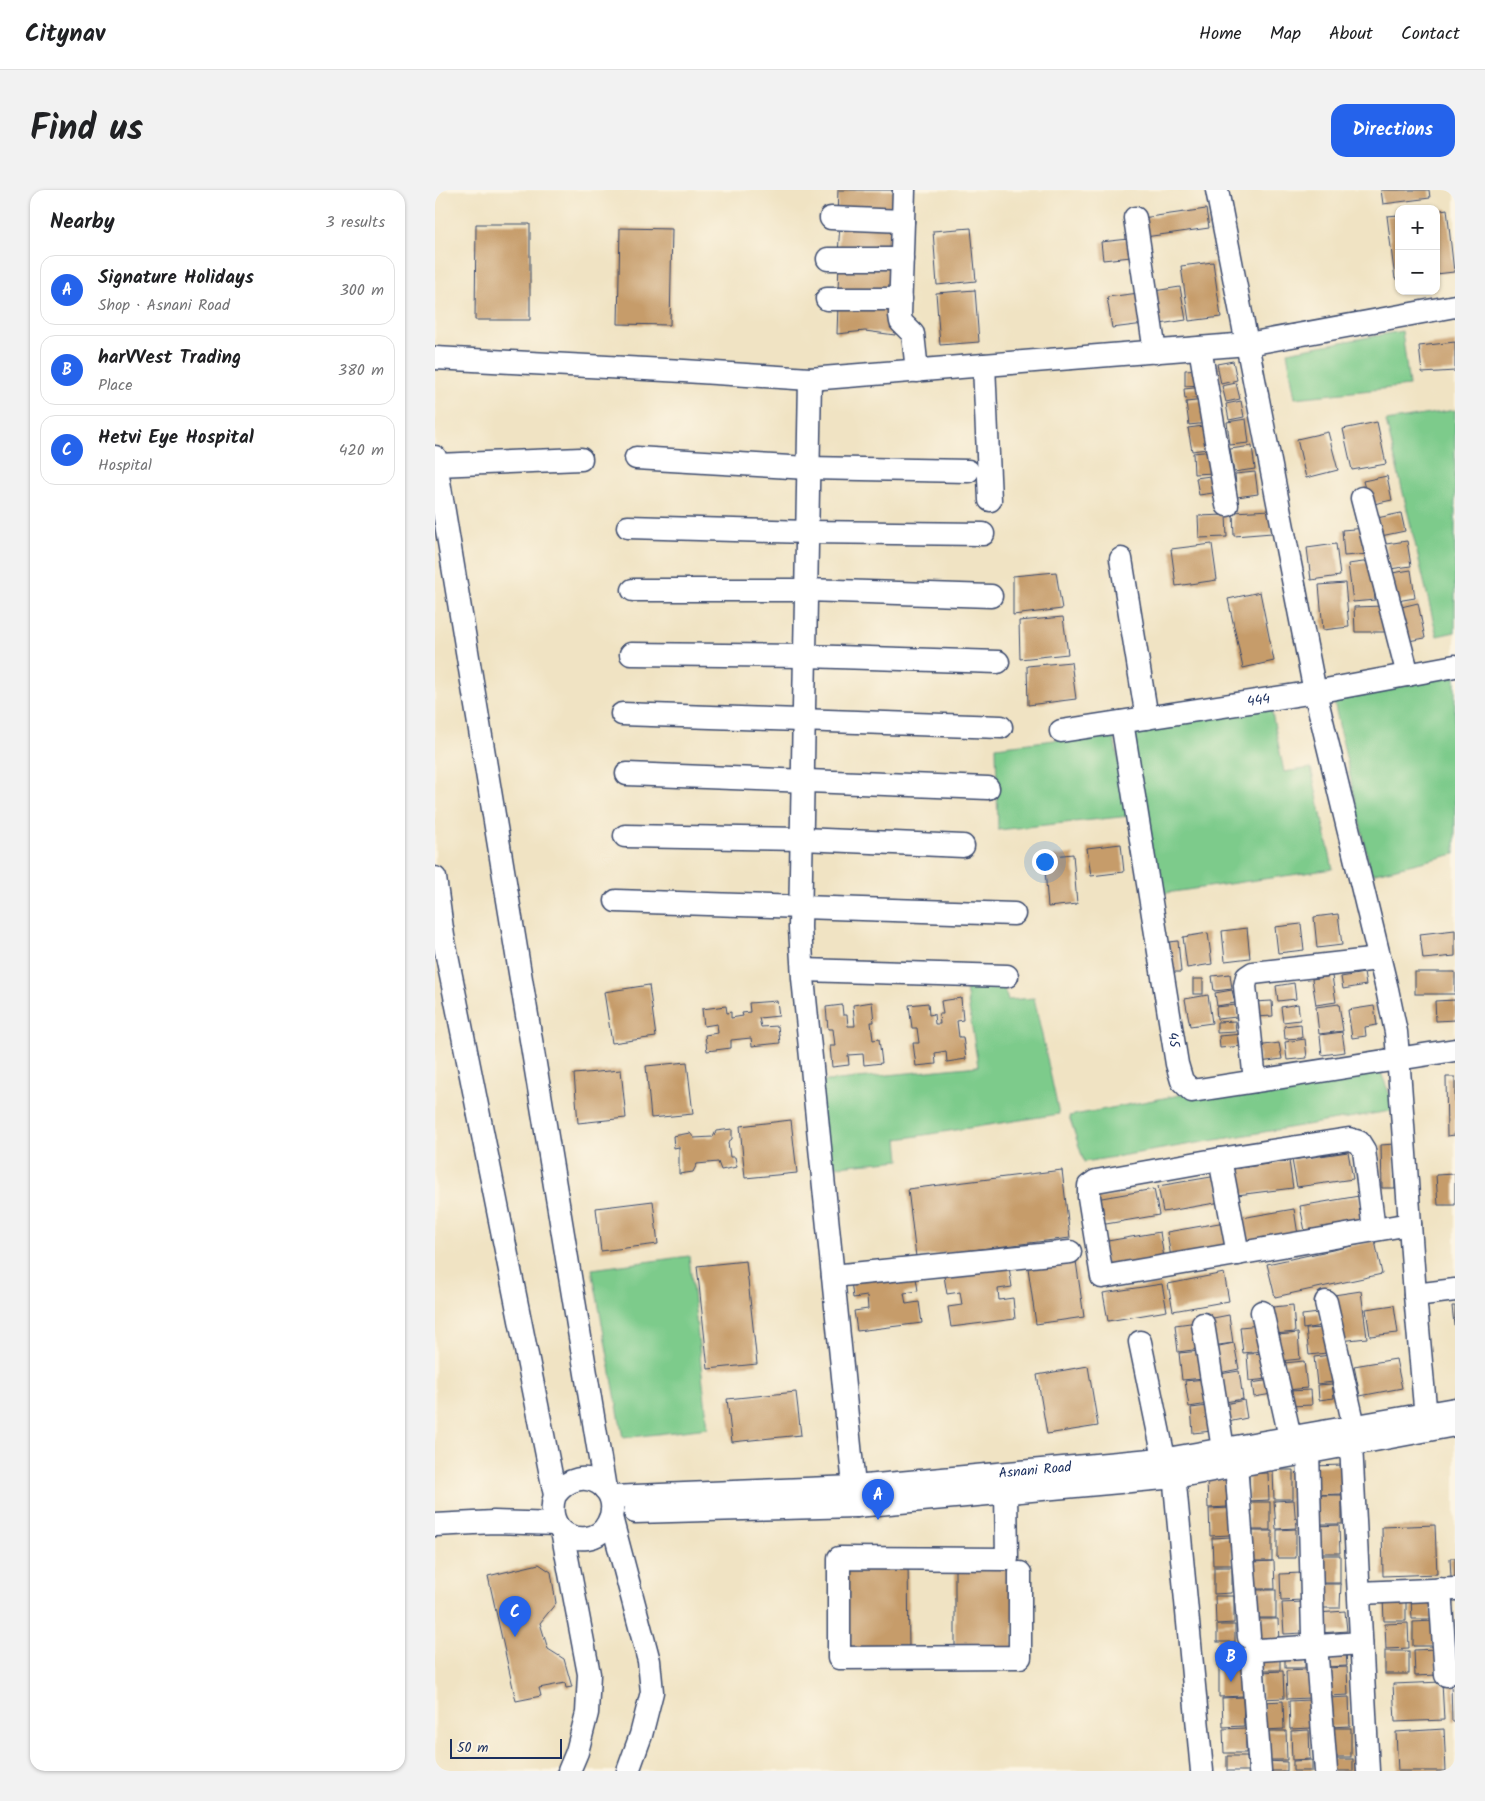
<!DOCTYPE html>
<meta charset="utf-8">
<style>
body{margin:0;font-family:Kalam,sans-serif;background:#f2f2f2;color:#202124}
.controls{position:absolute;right:15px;top:15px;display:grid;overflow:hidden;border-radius:10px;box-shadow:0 1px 4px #0004}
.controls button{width:45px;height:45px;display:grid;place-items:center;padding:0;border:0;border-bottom:1px solid #e0e0e0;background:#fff;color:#202124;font:25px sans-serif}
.scale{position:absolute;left:15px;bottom:12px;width:112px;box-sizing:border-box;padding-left:5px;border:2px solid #1b2f5e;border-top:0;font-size:14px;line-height:18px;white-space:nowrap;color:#1b2f5e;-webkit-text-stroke:4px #fcf5e5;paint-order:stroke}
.you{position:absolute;left:609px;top:671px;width:18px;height:18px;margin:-12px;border:4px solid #fff;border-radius:50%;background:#1a73e8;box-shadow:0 0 0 8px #1a73e833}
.badge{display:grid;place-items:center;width:32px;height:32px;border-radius:50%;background:#2563eb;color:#fff;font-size:16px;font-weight:700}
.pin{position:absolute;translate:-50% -41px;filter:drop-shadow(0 1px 2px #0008)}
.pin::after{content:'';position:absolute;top:26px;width:18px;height:15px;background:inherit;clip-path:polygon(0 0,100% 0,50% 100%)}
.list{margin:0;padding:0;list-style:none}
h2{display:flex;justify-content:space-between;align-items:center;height:65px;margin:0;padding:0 20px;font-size:21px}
h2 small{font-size:16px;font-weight:400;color:#757577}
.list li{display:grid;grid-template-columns:32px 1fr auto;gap:15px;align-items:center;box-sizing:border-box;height:70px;margin:0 10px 10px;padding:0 10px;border:1px solid #e0e0e0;border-radius:15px}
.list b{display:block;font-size:19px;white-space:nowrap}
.list p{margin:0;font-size:16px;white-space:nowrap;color:#757577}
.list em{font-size:16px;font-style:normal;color:#757577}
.map{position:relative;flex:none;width:1020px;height:1581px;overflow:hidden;border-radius:15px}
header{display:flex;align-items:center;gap:30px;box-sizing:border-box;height:70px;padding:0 25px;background:#fff;border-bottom:1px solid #e0e0e0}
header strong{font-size:24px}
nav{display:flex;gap:28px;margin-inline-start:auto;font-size:18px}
.intro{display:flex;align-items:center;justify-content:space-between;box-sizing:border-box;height:120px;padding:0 30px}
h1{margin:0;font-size:35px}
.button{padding:12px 22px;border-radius:15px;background:#2563eb;color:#fff;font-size:18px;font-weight:700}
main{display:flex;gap:30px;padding:0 30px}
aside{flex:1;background:#fff;border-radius:15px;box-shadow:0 1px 4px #0004}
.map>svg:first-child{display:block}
.green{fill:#7dcb8b;stroke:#4c7d74}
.building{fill:#c69c6a}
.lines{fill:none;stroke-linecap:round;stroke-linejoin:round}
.minor-casing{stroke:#3b4a6d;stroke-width:25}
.minor{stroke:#fff;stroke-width:22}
.labels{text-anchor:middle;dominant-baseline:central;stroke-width:4;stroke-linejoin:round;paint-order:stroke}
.street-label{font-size:14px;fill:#1b2f5e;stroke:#fcf5e5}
</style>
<header>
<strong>Citynav</strong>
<nav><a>Home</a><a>Map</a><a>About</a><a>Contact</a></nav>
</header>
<div class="intro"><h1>Find us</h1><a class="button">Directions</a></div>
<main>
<aside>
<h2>Nearby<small>3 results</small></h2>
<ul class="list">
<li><span class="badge">A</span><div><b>Signature Holidays</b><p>Shop · Asnani Road</p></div><em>300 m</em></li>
<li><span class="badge">B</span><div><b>harVVest Trading</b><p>Place</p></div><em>380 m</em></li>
<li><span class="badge">C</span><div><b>Hetvi Eye Hospital</b><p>Hospital</p></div><em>420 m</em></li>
</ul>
</aside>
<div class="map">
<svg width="1020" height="1581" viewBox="0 0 1020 1581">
<rect width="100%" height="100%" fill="#fcf5e5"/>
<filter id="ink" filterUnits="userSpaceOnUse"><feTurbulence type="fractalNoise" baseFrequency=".02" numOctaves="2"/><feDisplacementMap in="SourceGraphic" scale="10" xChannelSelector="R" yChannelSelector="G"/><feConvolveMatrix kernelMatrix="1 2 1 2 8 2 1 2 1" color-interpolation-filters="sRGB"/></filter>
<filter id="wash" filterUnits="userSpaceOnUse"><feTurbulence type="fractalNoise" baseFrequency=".0096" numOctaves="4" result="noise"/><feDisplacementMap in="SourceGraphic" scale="20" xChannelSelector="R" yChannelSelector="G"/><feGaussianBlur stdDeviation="1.12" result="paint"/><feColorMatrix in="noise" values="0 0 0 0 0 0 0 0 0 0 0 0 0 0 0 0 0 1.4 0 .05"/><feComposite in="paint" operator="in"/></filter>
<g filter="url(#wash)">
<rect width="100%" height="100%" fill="#f0e3c3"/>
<g class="green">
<path d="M967,141L974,196L860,208L852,162Z"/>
<path d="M1020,220V442L1002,446L951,231Z"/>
<path d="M1020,476V664L936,684L897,502Z"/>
<path d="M835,513L849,582L876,578L898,679L724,704L690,535Z"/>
<path d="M678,543L695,626L563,640L561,557Z"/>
<path d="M566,791L573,810L599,808L624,924L463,949L465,970L392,977L383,892L543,876L531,799Z"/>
<path d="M940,868L961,920L649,972L634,926Z"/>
<path d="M254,1066L273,1238L188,1248L157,1079Z"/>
</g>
<g id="blocks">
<g class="building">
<path d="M403,0H461L460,26H402Z"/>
<path d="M946,0H994L995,8L948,14Z"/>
<path d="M771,19L774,38L710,47L707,28Z"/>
<path d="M1012,19L1019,82L1001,84V21Z"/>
<path d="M964,25V89H960L952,26Z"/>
<path d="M462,32L461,65L403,64L405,34Z"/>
<path d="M41,34H95V130H40Z"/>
<path d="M185,38L237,39L235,135L183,134Z"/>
<path d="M536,38L541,91L502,95L498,41Z"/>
<path d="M694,49L696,67L668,70L666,52Z"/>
<path d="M461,70V102H403L404,71Z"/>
<path d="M778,72L786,127L754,131L746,76Z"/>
<path d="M745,97L751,130L725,134L719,101Z"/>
<path d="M540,100L544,152L505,155L501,103Z"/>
<path d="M704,103L709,134L677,138L672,107Z"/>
<path d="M460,112V145L430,141L402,144L403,114Z"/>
<path d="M1020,152V181L987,183L984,156Z"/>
<path d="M798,171L802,190L786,194L782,174Z"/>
<path d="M766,179L767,195L750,196V180Z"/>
<path d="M801,193L805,209L791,212L787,196Z"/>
<path d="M769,197L770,207L750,209L749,199Z"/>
<path d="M770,210L773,233L754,235L751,212Z"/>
<path d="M806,211L809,227L794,230L791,214Z"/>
<path d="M811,229L814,253L795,255L792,232Z"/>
<path d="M942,232L951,274L917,280L908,239Z"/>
<path d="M776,235L779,258L757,261L753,238Z"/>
<path d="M893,242L903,280L871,288L862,249Z"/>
<path d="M817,256L820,279L799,282L795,259Z"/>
<path d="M778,261L780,283L759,284L758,263Z"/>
<path d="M820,282L823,304L802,307L800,284Z"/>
<path d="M782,285L785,302L764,305L761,288Z"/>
<path d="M952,286L957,310L934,315L928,291Z"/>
<path d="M836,320L837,343L799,346L798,322Z"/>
<path d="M966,323L970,341L946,346L942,328Z"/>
<path d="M791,325L792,347L764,348L763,326Z"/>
<path d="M931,338L934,364L909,366L907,340Z"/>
<path d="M972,351L976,376L955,379L951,354Z"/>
<path d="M777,354L782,390L741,396L736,359Z"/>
<path d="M901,354L905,386L876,390L872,358Z"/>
<path d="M936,371L940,410L918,412L913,374Z"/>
<path d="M976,380L980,408L962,411L957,383Z"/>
<path d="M621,382L627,419L578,425V386Z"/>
<path d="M910,393L914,437L888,440L884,395Z"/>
<path d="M825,402L839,471L808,478L793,409Z"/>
<path d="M983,413L990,448L968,452L962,418Z"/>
<path d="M949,416L950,442H920L919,417Z"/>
<path d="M628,427L633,464L585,469L584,431Z"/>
<path d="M636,472L641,509L593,515L592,476Z"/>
<path d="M686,654L689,682L656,686L652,658Z"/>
<path d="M638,664L642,714L613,717L609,667Z"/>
<path d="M903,724L907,755L882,758L879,727Z"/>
<path d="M866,734L869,760L843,763L840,737Z"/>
<path d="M812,738L815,768L790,771L787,741Z"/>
<path d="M1020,740V766L988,769L985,744Z"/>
<path d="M773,743L777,774L752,778L748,747Z"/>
<path d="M743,751L746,782H736L734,752Z"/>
<rect x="980" y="782" width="40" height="22"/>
<path d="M929,783L931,795L908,799L906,787Z"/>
<path d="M795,784L797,799L779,801L777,786Z"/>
<path d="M897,786L901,812L881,815L877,789Z"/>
<rect x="758" y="789" width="10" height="15"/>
<path d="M859,793L861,809L843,811L841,796Z"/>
<path d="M214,795L221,847L177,853L169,802Z"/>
<path d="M797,800L800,813L782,816L780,803Z"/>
<path d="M773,805L777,833L755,836L750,809Z"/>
<path d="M526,808L528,830L522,831L524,847H528L531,869L512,872L511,861L500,863L501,874L481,876L478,853H484L482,838H477L474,815L493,813L494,825L499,824L500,834H505L504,824H508L506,811Z"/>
<path d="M1020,810V830L1001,831L1000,811Z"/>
<path d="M342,811L344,826L324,828L326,837L343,836L345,853L317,856L316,848L296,850V858L272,861L270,845L283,843L282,834L269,836L267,819L291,816L292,823L296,822V828L308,826L307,823L315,822L314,813Z"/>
<path d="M837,811L838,826L819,827L818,812Z"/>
<path d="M437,812L439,832H436L438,850L444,849L447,873L429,875L428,864L413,865L414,875L397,877L395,856H400L398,839H393L391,817L407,815L408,825H412L413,836H420L418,815Z"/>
<path d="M863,814L865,830L848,832L846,817Z"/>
<path d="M904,814L908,841L884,844L881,817Z"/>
<path d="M801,815L802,827L782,829L781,817Z"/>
<path d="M939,816L942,835L930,837L931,846L917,848L913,820Z"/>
<path d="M800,831L801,842L782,843V832Z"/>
<path d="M866,834L867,848L850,849L849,836Z"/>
<path d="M907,842L910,862L887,865L885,845Z"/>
<path d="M808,844V856L785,858L784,846Z"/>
<path d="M870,849L872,868L852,870L850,852Z"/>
<path d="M844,853L847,869L825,872L822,856Z"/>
<path d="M252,872L258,924L216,928L211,876Z"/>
<path d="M186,880L191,928L143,933L139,884Z"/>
<path d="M1011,887H1020V945L1012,946Z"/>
<path d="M356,930L362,983L310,988L305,936Z"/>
<path d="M297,939V949L293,952L295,967H300L302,977L286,980L283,972L262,974L258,982L244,984V957L239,958L238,946L255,943L259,948L278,947L281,941Z"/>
<path d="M959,954L960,998H947L946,955Z"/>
<path d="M913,962L918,989L862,997L857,970Z"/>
<path d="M854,971L858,998L802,1005L798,979Z"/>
<path d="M627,980L635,1048L481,1067L473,999Z"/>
<path d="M1020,984V1015H1003L1001,985Z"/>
<path d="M782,986L786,1012L728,1022L723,996Z"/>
<path d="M719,999L724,1025L665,1035L661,1009Z"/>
<path d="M924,1006L928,1032L870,1041L865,1016Z"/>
<path d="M218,1011L223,1054L166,1061L161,1018Z"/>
<path d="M859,1019L863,1045L805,1055L800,1029Z"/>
<path d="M790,1032L794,1058L736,1068L732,1042Z"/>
<path d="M725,1042L729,1068L671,1078L667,1052Z"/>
<path d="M940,1051L947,1084L840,1107L832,1074Z"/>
<path d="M311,1071L322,1174L273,1179L262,1076Z"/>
<path d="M641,1071L649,1127L601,1134L593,1078Z"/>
<path d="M574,1077L577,1097L563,1099L564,1110L578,1108L580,1129L516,1137L513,1117L527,1115L525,1102L512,1104L509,1086Z"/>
<path d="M480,1081L483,1101L469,1103L471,1114L484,1112L487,1133L422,1141L419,1121L433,1119L432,1106L418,1108L416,1090Z"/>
<path d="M789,1083L794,1111L738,1121L733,1094Z"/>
<path d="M727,1094L732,1121L673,1131L668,1103Z"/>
<path d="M926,1101L932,1148L905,1151L899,1105Z"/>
<path d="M858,1115L860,1142L840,1144L838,1117Z"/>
<path d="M959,1115L963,1143L935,1146L931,1119Z"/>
<path d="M1017,1116H1020V1135H1019Z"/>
<path d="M884,1123L886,1136L868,1139L867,1125Z"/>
<path d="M794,1125L798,1153L777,1156L773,1129Z"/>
<path d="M763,1132L765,1159L743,1162L740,1135Z"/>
<path d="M825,1135L828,1161L808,1163L805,1137Z"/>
<path d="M890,1138L892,1163L874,1165L871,1139Z"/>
<path d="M863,1143L865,1169L845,1171L843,1145Z"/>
<path d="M799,1153L804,1179L784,1183L779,1157Z"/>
<path d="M766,1161L769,1188L747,1190L744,1163Z"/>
<path d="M831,1163L833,1189L814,1191L812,1164Z"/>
<path d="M895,1165L898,1192L882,1194L879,1167Z"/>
<path d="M961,1169L967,1198L925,1206L919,1176Z"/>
<path d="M869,1171L872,1198L852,1200L849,1173Z"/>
<path d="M653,1176L663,1236L612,1244L602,1185Z"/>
<path d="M804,1181L808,1209L790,1212L785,1184Z"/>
<path d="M770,1189L773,1214L754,1217L750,1191Z"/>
<path d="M835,1190L837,1204L819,1207L817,1193Z"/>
<path d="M897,1194L899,1208L884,1210L883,1195Z"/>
<path d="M876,1200L877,1215L855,1216L854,1201Z"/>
<path d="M361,1202L366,1245L297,1252L292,1209Z"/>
<path d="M809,1210L812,1228L793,1232L790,1214Z"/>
<path d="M774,1216L777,1241L758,1243L756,1218Z"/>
<path d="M907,1275V1304L879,1305L878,1276Z"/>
<path d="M838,1280H858V1309H839Z"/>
<path d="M814,1283H833L834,1310L814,1311Z"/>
<path d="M791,1289L792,1317L773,1318L772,1290Z"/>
<rect x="880" y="1305" width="27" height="29"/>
<path d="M859,1310L861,1338L841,1339L839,1311Z"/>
<rect x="814" y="1312" width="21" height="28"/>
<path d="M794,1318L795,1345L775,1346L774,1319Z"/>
<path d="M904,1335L905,1363H881L880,1336Z"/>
<path d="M1000,1335L1002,1384L948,1386L947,1337Z"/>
<path d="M861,1339V1368H842V1340Z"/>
<path d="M815,1341H837V1371H816Z"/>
<path d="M796,1347L797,1375H778L777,1348Z"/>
<rect x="882" y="1365" width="23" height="28"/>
<path d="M1015,1368H1020V1387L1016,1388Z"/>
<path d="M839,1371L840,1399H818L817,1372Z"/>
<path d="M410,1372H473L474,1461L410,1462Z"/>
<path d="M104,1374L116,1382L121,1413L105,1433L113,1459L129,1469L137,1497L131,1498L130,1493L104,1498L106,1506L81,1511L53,1386Z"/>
<path d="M520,1374L579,1375L578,1462L520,1461Z"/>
<path d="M779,1377H797V1403L779,1404Z"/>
<path d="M866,1383L867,1410L846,1411L845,1384Z"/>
<path d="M883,1394H906L905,1418H882Z"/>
<rect x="820" y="1400" width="21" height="28"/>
<path d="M780,1406H799V1433L781,1434Z"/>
<path d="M971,1406V1431H949L948,1407Z"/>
<path d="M996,1406L997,1429H977L976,1407Z"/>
<path d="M867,1412L868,1443L849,1444L847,1413Z"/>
<path d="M910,1421L912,1441L885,1443L883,1423Z"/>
<path d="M822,1429H843L844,1453H822Z"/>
<path d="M999,1431V1456H978V1432Z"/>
<path d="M973,1433L974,1458L951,1459L950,1434Z"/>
<rect x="782" y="1435" width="18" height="17"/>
<path d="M1002,1459V1485L980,1486L979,1460Z"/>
<rect x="950" y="1461" width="24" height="23"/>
<path d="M911,1462L912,1476L889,1477L888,1463Z"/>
<rect x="783" y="1463" width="23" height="14"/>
<rect x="850" y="1465" width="20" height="13"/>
<rect x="825" y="1466" width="20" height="14"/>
<path d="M912,1477L913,1505L893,1506L892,1478Z"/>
<path d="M784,1478H808L809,1506L784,1507Z"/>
<path d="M873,1480L875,1508L852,1509L851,1481Z"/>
<path d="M848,1481L849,1508L827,1509L826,1482Z"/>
<path d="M1016,1491H1020V1531H1017Z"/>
<path d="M1007,1492L1009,1530L960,1532L958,1494Z"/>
<path d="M808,1507L809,1536L788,1537L787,1508Z"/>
<path d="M914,1507L915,1536L894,1537L893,1508Z"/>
<path d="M875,1510L876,1538L855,1539L854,1511Z"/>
<path d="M848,1511L849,1539L829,1540L828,1512Z"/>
<path d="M811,1538V1563H789L788,1539Z"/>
<rect x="894" y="1538" width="22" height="29"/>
<path d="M1009,1539L1011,1581H963L961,1542Z"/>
<path d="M874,1540L875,1569L857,1570L856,1541Z"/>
<path d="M830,1541H851L852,1570H831Z"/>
<path d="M792,1566H812L813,1581H792Z"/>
<rect x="895" y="1569" width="23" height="12"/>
<path d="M877,1570V1581H858V1571Z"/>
<path d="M830,1571L852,1572V1581H830Z"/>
</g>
</g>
</g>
<g filter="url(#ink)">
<use href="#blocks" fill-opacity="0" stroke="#3b4a6d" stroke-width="1"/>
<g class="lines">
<g class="minor-casing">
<g id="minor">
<path d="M469,0L465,125L466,132L478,144L482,181"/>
<path d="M782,0L880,502L952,799L961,842L964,879L980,1105L992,1239"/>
<path d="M396,28L468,31"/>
<path d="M700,28L720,162"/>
<path d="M393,69H467"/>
<path d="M392,109H466"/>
<path d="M765,158L792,315"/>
<path d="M0,168L249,181L375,189L813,154L1020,116"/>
<path d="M549,175L555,310"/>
<path d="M375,189L365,738L368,788L421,1316"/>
<path d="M0,267L170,1299"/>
<path d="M201,268L373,278L533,281"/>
<path d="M2,275L146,269"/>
<path d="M927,308L973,485"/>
<path d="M193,337L372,342L548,344"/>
<path d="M686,369L712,528"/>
<path d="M198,400H371L556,406"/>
<path d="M196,464L370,466L563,472"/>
<path d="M187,524L566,537"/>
<path id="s1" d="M687,532L742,874L747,891L757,901L1020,860"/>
<path id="s2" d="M626,541L880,502L1020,476"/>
<path d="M192,584L553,598"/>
<path d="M190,646L367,649L528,656"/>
<path d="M0,688L8,746L120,1305C112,1328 125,1351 152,1348C161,1347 169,1341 173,1333C191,1300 147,1269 120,1305"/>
<path d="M181,711L579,724"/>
<path d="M368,780L572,786"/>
<path d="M820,891L810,796L812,787L818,783L944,769"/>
<path d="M785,969L803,1064"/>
<path d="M939,1040L929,960L924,952L914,949L785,969L661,991L654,996V1007L667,1087L975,1034"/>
<path d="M398,1086L635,1062"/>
<path d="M980,1105L1020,1100"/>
<path d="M891,1112L919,1236"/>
<path d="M827,1122L855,1247"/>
<path d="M768,1134L788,1259"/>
<path d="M705,1152L729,1268"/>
<path d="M916,1254L933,1581"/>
<path d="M873,1261L878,1444"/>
<path d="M738,1273L767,1581"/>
<path d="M801,1274L814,1447"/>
<path d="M571,1302L572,1369L404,1368V1468L585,1467V1383"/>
<path id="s3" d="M176,1307L419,1297L738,1268L1020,1219"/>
<path d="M200,1322L421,1316L740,1287L1020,1235"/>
<path d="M176,1327L214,1471L217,1502L206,1545L193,1581"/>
<path d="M0,1335L59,1332L121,1334"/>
<path d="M127,1341L154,1484L152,1523L142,1562L134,1581"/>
<path d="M1005,1399L1011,1485"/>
<path d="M924,1403L1020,1399"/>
<path d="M881,1455L891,1581"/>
<path d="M825,1581L817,1469L819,1463L824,1460L926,1453"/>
</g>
</g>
<use href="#minor" class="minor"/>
</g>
</g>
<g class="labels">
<g class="street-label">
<text stroke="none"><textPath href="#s2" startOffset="200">444</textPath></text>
<text stroke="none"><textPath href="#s1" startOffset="322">45</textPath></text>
<text stroke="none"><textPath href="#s3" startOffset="425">Asnani Road</textPath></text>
</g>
</g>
</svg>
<div class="controls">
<button>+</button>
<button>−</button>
</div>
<div class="scale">50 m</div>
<div class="you"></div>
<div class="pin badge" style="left:443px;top:1330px">A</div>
<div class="pin badge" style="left:796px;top:1492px">B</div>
<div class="pin badge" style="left:80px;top:1447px">C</div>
</div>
</main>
